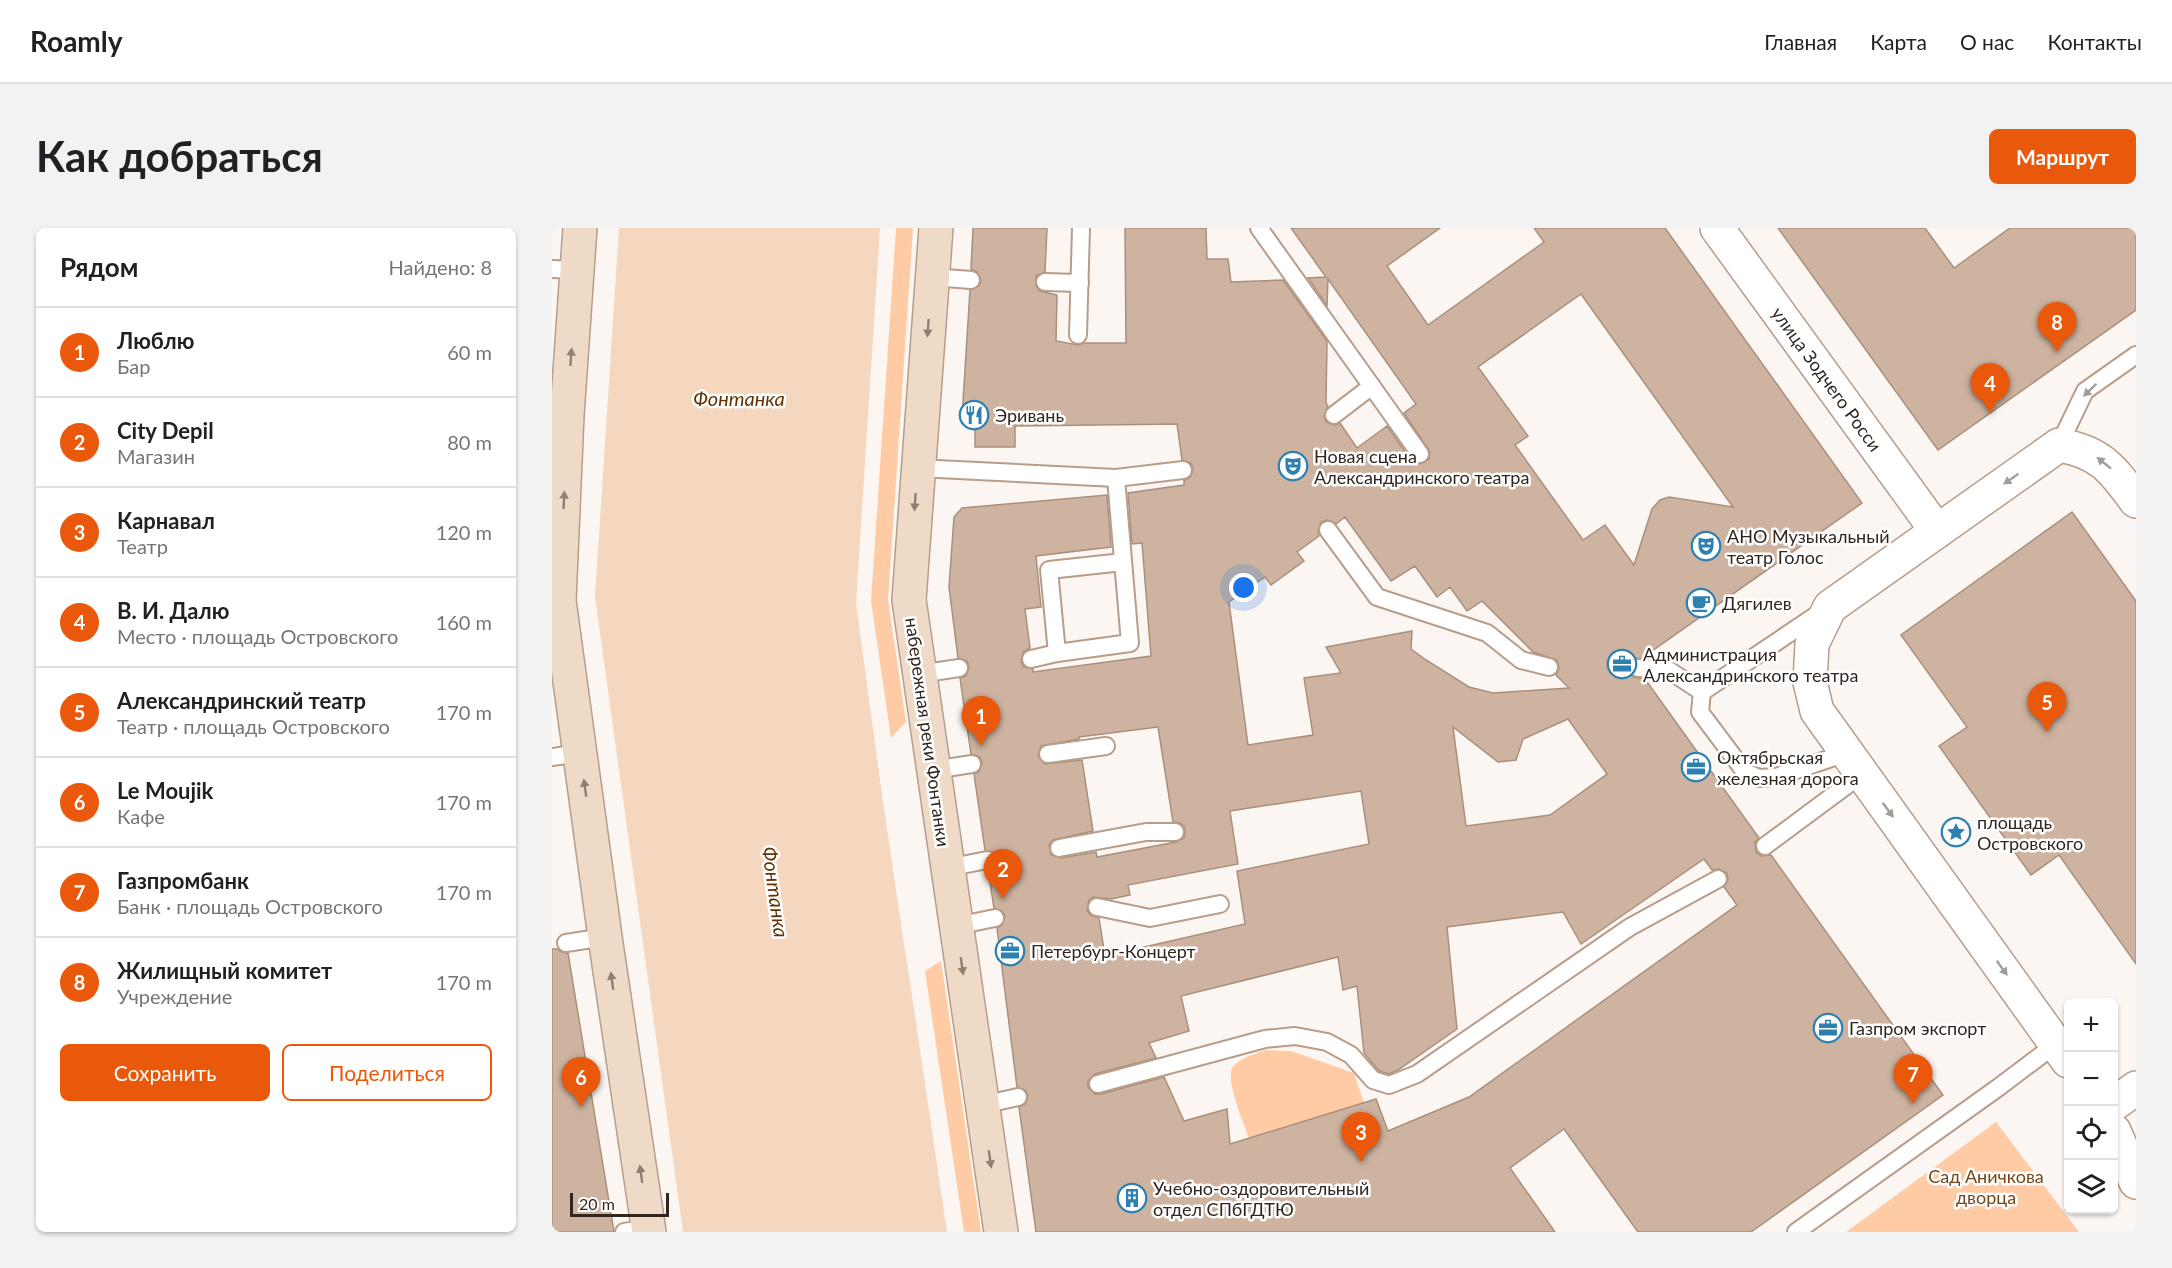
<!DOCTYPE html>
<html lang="ru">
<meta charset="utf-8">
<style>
body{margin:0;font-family:Lato,sans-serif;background:#f2f2f2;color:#202124}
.controls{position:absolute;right:18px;bottom:18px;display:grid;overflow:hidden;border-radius:9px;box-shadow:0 2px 4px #0004}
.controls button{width:54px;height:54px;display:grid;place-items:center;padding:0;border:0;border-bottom:2px solid #e0e0e0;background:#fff;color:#202124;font:30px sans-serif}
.scale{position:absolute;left:18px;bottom:15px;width:99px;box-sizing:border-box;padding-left:6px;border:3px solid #31261f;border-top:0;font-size:16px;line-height:21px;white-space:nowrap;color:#31261f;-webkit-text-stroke:4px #fff;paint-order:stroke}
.you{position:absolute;left:692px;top:360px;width:21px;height:21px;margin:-15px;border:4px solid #fff;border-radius:50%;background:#1a73e8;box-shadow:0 0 0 9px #1a73e833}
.badge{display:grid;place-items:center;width:39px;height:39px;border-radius:50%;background:#ea580c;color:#fff;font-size:20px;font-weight:700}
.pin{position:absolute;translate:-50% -50px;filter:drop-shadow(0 2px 3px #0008)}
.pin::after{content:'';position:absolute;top:32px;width:21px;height:18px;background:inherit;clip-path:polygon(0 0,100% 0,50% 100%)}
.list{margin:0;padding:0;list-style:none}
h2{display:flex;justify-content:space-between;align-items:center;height:78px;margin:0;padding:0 24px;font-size:26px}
h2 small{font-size:20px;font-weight:400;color:#757577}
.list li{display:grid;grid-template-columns:39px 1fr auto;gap:18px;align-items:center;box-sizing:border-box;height:90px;padding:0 24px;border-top:2px solid #e0e0e0}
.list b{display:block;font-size:22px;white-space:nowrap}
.list p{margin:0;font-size:20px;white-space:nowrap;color:#757577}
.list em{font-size:20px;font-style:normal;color:#757577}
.actions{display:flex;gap:12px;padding:18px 24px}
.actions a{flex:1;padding:14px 0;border:2px solid #ea580c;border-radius:9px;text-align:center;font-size:21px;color:#ea580c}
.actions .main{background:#ea580c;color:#fff}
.icon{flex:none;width:33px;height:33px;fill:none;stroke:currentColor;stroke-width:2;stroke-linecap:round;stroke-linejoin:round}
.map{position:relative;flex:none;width:1584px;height:1004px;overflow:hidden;border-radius:9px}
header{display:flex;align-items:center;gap:36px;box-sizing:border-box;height:84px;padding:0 30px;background:#fff;border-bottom:2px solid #e0e0e0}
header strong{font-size:28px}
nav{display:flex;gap:33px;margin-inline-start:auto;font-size:21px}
.intro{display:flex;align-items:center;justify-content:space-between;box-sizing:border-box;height:144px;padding:0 36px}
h1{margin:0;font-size:42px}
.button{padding:15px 27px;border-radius:9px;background:#ea580c;color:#fff;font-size:21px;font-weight:700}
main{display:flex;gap:36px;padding:0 36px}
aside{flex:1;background:#fff;border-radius:9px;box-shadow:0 2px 4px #0004}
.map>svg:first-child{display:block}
.green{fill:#fecba5}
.water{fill:#f5d6be}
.pier{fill:#fcf6f2}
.building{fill:#ceb4a0;stroke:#a98f7c;stroke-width:1.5;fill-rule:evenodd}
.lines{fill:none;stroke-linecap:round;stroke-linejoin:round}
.service-casing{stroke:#b79d8a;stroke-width:20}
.tertiary-casing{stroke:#b79d8a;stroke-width:36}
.secondary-casing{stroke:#b79d8a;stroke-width:36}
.service{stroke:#fff;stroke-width:16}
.tertiary{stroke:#fff;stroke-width:33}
.secondary{stroke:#efdac8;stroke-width:33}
.oneway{fill:#908074}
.oneway2{fill:#a29d9a}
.labels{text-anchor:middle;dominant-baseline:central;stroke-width:5;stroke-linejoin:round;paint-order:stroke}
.street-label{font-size:18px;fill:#31261f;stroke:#fff}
.poi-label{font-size:18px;fill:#31261f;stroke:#fff;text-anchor:start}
.park-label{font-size:18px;fill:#764519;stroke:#fff}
.water-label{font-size:20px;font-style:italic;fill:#633401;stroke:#fff}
</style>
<header>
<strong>Roamly</strong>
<nav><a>Главная</a><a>Карта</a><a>О нас</a><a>Контакты</a></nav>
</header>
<div class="intro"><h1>Как добраться</h1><a class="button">Маршрут</a></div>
<main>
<aside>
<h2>Рядом<small>Найдено: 8</small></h2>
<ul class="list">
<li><span class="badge">1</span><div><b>Люблю</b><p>Бар</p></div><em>60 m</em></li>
<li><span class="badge">2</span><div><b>City Depil</b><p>Магазин</p></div><em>80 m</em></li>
<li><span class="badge">3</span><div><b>Карнавал</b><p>Театр</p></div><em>120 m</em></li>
<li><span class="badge">4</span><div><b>В. И. Далю</b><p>Место · площадь Островского</p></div><em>160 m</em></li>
<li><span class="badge">5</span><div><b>Александринский театр</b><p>Театр · площадь Островского</p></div><em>170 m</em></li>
<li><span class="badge">6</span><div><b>Le Moujik</b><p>Кафе</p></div><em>170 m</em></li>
<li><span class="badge">7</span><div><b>Газпромбанк</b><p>Банк · площадь Островского</p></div><em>170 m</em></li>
<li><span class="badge">8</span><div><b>Жилищный комитет</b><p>Учреждение</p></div><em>170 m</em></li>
</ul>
<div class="actions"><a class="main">Сохранить</a><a>Поделиться</a></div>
</aside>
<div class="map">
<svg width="1584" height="1004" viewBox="0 0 1584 1004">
<rect width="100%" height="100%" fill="#fcf6f2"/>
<g class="green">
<path d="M344,0H361L336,372L354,494L339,510L319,373Z"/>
<path d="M389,733L429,1004H412L373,743Z"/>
<path d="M714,822L739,823L802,845L812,875L697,910C692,896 672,850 681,839C689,829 703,826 714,822Z"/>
<path d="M1444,894L1527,1004H1294Z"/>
</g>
<path class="water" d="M67,0H328L304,375L327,545L395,1004H131L43,369Z"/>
<path class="pier" d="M330,544L357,729L354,730L327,545Z"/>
<g class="building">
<path d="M421,0H495L493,44L484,48V58L488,63L505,67L504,113L526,117L532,115H574L573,0H654L655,31H676L679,54L731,52L775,113L774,175L776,178L772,188L774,194L783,197L788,195L805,220L835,198L859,232L868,236L877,231L878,224L852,185L864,176L776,51L775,78L756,50L774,49L739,0H888L835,38L876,97L992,14L982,0H1113L1310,275L1090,430L1081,431L1077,435V444L1081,449L1093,451L1207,610L1203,614L1204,624L1209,628L1219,627L1391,867L1199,1004H1086L1012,901L958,940L1003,1004H484L467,879L473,876L476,867L473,862L465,859L445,700L450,697L453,688L450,683L442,680L436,642L442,639L445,631L442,625L433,622L422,546L427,544L430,535L428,529L419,526L408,450L414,448L417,439L415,433L406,430L397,359L402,289L410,280L555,267L559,319L484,328L489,379L473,381L478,420L471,424L469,434L472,439L481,441V444L599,428L590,315L580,316L576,265L632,257V252L638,250L641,241L639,235L630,232L625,196L463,198V219H423V202L410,190L418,62L427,58L429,52L425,44L419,41ZM1029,66L1181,279L1117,269L1108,272L1100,281L1082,337L1053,297L1031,312L963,217L976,208L926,139ZM793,289L839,353L863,338L885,369L898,359L915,383L930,373L981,424L1005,432L1007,441L1004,447L1017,460L941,465L917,459L874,432L859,421L860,403L774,419L789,445L752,450L761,507L696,517L677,374L713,349L719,357L752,333L745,324L767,308L766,303L769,294L775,292L784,296ZM1016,491L1055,546L998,587L914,598L901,499L946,534L964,532L971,511ZM606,499L621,594L628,595L632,598L633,603L632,610L624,614L545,629L544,624L509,630L499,627L497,617L501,612L541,603L530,532L493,536L486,528L489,518L527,511V509ZM809,563L817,616L685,643L693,696L553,728L547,690L538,687L535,682L537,672L541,669L559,671L578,667L576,657L686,636L678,583ZM1152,631L1160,642L1167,641L1175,645L1176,652L1172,659L1185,677L917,869L836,903L824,871L678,916L675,881L632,893L612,849L549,866H543L536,859V853L543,846L604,830L597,815L637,803L629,768L786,729L791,762L805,758L812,825L827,843L837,846L846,842L905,801L895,699L1011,684L1029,716Z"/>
<path d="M1226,0H1373L1402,40L1458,0H1584V82L1386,222Z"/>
<path d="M1520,284L1584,373V736L1507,627L1479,647L1387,518L1415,499L1349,407Z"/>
<path d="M0,721H5L10,724L16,725L62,1004H0Z"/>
</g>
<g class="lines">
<g class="service-casing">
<g id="service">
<path d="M707,0L868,226"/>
<path d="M0,41L25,42"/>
<path d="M380,49L419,52"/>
<path d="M493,54L528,55"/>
<path d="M526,107L529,0"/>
<path d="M782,187L820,158"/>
<path d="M1507,217L1533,163L1584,127"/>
<path d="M365,240L564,250L631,242"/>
<path d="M564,250L578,415L505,425L497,342L571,334"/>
<path d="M776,302L825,369L935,405L969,432L997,439"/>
<path d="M1269,384L1150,464L1148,484L1193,544L1207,550L1224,549L1294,525"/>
<path d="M479,431L505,425"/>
<path d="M1086,440L1115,441L1150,464"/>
<path d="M367,446L407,440"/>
<path d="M496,526L554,518"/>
<path d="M0,529L28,525"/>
<path d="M381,542L420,536"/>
<path d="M1213,618L1310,546"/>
<path d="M507,620L594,604H623"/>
<path d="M395,640L435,632"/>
<path d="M545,679L598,690L668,676"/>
<path d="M404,698L443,690"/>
<path d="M14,715L53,709"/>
<path d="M546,856L713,811L743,808L775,814L799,827L821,852L837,857L865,846L1078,699L1166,651"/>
<path d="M430,877L466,869"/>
<path d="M72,1004L97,1000"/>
<path d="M1244,1004L1447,859L1504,816"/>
</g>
</g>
<g class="tertiary-casing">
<g id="tertiary">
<path d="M1165,0L1385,303"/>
<path d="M1516,833L1265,483L1258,454L1260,416L1278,379L1507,217C1548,224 1560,240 1584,273"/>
<path d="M1562,876L1584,860"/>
<path d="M1562,903L1584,954"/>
</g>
</g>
<g class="secondary-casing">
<g id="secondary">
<path d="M28,0L15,187L7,373L53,709L97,1004"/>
<path d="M384,0L357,372L449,1004"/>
</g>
</g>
<use href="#service" class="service"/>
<use href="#tertiary" class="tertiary"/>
<use href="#secondary" class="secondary"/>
</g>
<defs><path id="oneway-solid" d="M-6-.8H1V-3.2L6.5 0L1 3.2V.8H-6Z" transform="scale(1.5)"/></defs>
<g class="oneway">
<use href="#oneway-solid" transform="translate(376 100) rotate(94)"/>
<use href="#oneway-solid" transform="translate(19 129) rotate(-86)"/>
<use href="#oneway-solid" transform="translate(12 272) rotate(-87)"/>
<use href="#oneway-solid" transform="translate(363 274) rotate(94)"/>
<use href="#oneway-solid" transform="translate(33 560) rotate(-98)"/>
<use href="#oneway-solid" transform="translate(410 738) rotate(82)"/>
<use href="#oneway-solid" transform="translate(60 753) rotate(-98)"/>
<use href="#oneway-solid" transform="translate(438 931) rotate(82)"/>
<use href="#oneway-solid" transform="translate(89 946) rotate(-98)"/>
</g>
<g class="oneway2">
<use href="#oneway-solid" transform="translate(1538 162) rotate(136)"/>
<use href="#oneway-solid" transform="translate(1552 235) rotate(-141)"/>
<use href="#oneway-solid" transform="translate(1459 251) rotate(145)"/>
<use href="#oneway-solid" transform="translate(1336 582) rotate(54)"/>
<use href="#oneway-solid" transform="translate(1450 740) rotate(54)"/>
</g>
<defs>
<g id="restaurant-ring" transform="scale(1.5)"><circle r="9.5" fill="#fff" stroke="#2e80b1" stroke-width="1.5"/><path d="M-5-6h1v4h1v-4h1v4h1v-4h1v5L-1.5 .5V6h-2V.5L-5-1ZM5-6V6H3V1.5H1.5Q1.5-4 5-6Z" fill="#2e80b1"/></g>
<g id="theatre-ring" transform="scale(1.5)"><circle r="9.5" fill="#fff" stroke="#2e80b1" stroke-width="1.5"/><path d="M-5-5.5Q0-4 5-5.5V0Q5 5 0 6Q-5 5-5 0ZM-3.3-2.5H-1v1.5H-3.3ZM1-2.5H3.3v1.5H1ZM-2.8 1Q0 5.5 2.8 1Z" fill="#2e80b1"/></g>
<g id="cafe-ring" transform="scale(1.5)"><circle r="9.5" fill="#fff" stroke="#2e80b1" stroke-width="1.5"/><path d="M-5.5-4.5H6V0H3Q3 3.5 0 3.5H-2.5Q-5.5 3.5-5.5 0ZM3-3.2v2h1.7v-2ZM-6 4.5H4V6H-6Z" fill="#2e80b1"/></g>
<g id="office-ring" transform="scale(1.5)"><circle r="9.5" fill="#fff" stroke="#2e80b1" stroke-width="1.5"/><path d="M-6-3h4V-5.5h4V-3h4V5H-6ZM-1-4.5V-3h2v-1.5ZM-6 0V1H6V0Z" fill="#2e80b1"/></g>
<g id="sight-ring" transform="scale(1.5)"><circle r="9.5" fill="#fff" stroke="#2e80b1" stroke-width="1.5"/><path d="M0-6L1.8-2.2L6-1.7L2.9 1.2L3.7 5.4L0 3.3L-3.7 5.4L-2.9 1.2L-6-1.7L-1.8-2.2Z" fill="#2e80b1"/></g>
<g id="building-ring" transform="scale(1.5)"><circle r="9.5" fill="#fff" stroke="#2e80b1" stroke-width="1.5"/><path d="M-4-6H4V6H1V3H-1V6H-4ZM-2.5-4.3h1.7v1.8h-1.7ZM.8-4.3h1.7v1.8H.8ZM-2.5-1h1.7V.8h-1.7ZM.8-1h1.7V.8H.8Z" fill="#2e80b1"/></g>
</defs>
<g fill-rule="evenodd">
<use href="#restaurant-ring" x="422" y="187"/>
<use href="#theatre-ring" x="741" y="238"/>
<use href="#theatre-ring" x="1154" y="318"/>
<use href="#cafe-ring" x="1149" y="375"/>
<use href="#office-ring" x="1070" y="436"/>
<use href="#office-ring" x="1144" y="539"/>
<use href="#sight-ring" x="1404" y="604"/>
<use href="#office-ring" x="458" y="723"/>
<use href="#office-ring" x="1276" y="800"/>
<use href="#building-ring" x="580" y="970"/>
</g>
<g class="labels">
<g class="street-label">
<text transform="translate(1275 151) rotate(54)">улица Зодчего Росси</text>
<text transform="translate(376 504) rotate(82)">набережная реки Фонтанки</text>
</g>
<g class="poi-label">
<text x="443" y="187">Эривань</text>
<text x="762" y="228">Новая сцена<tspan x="762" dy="21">Александринского театра</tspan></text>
<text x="1175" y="308">АНО Музыкальный<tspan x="1175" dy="21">театр Голос</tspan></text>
<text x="1170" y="375">Дягилев</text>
<text x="1091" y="426">Администрация<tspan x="1091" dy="21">Александринского театра</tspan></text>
<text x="1165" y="529">Октябрьская<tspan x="1165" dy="21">железная дорога</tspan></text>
<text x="1425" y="594">площадь<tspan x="1425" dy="21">Островского</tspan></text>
<text x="479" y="723">Петербург-Концерт</text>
<text x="1297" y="800">Газпром экспорт</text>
<text x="601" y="960">Учебно-оздоровительный<tspan x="601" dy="21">отдел СПбГДТЮ</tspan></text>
</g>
<g class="park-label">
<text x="1434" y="948">Сад Аничкова<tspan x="1434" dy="21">дворца</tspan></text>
</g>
<g class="water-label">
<text x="187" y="170">Фонтанка</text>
<text transform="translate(224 664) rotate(82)">Фонтанка</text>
</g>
</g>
</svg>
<div class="controls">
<button>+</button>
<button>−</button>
<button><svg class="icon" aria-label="locate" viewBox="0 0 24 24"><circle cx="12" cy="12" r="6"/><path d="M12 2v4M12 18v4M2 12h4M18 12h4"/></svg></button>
<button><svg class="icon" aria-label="layers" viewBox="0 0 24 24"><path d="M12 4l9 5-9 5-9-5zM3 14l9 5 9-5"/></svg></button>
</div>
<div class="scale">20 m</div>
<div class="you"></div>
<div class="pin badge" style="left:429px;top:518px">1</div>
<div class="pin badge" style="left:451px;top:671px">2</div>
<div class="pin badge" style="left:809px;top:934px">3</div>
<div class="pin badge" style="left:1438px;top:185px">4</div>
<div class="pin badge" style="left:1495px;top:504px">5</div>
<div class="pin badge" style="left:29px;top:879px">6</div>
<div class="pin badge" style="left:1361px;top:876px">7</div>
<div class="pin badge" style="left:1505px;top:124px">8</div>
</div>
</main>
